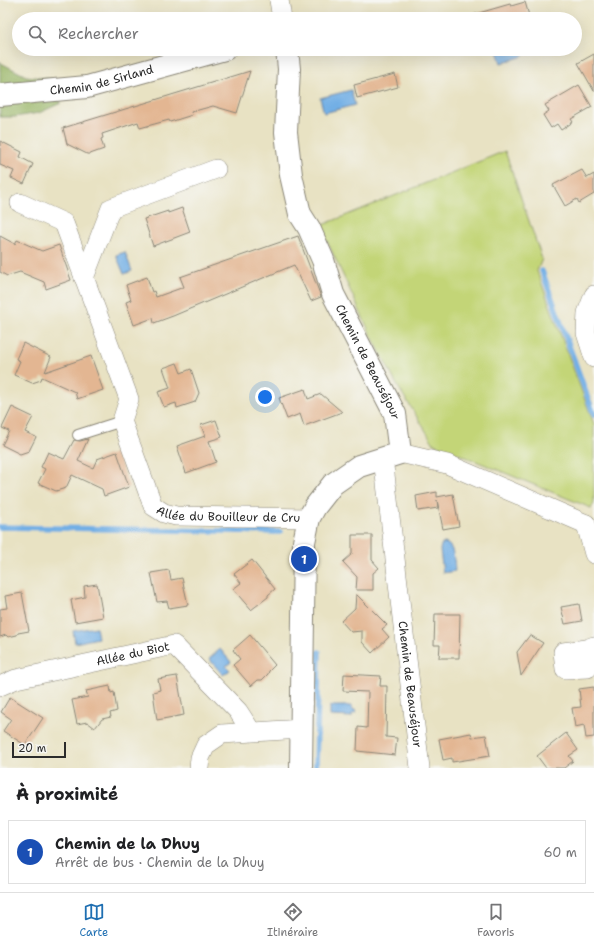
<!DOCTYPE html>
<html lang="fr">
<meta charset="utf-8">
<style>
body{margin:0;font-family:"Shantell Sans",sans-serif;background:#f2f2f2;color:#202124}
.scale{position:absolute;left:12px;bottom:10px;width:54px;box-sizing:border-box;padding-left:4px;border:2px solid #2b2b2b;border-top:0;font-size:11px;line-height:14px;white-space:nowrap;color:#2b2b2b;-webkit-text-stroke:3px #f6f6f2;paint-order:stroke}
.you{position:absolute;left:265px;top:397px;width:14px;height:14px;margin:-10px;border:3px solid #fff;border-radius:50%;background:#1a73e8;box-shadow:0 0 0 6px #1a73e833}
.badge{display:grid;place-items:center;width:26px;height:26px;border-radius:50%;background:#1f6fb2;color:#fff;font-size:13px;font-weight:700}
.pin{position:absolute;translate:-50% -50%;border:2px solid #fff;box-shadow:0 1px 4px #0006}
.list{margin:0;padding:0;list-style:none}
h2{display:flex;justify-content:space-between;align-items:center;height:52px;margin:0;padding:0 16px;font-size:17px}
h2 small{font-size:13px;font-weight:400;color:#757577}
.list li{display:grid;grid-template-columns:26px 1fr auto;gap:12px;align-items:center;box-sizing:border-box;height:64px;margin:0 8px 8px;padding:0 8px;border:1px solid #e0e0e0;border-radius:0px}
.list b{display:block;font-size:15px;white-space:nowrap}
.list p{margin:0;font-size:13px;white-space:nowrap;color:#757577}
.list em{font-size:13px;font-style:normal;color:#757577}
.icon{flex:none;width:22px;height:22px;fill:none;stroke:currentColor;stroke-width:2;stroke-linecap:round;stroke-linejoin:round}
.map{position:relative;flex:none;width:594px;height:768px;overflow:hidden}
.search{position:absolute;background:#fff;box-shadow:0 4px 16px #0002;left:12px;right:12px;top:12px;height:44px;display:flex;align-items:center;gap:10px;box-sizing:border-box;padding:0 14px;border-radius:22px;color:#757577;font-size:15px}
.sheet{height:124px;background:#fff}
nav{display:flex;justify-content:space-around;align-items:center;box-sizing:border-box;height:56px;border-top:1px solid #e0e0e0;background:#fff;font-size:11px;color:#757577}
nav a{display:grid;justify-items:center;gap:2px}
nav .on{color:#1f6fb2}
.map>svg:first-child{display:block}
.green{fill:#c3d577;stroke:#778051}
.forest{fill:#9ab668;stroke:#62704a}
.water{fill:#72afe5;stroke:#4e6d88}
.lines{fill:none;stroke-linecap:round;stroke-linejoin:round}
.stream{stroke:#72afe5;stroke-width:5.5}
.building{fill:#e3b692}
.service-casing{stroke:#8a8677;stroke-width:12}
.minor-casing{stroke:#8a8677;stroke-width:20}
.tertiary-casing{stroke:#8a8677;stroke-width:24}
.service{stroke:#fff;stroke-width:10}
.minor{stroke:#fff;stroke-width:19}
.tertiary{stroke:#fff;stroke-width:22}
.labels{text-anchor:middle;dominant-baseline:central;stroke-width:3.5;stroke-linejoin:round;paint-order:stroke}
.street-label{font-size:12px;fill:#2b2b2b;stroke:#f6f6f2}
</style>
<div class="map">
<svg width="594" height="768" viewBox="0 0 594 768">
<rect width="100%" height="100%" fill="#f6f6f2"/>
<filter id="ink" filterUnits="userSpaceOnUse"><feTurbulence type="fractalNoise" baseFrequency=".025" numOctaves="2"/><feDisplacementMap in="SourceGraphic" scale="8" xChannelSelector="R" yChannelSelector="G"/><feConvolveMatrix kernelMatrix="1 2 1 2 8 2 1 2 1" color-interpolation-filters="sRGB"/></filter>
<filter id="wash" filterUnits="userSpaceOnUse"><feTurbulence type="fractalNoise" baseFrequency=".012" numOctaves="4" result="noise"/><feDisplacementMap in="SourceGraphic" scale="16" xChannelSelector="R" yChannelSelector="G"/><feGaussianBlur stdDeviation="0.9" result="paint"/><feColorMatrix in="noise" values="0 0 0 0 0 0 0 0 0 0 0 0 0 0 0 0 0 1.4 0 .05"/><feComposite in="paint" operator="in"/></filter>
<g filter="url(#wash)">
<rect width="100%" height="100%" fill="#e8e2c3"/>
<path class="green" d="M505,151L542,259L537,271L594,424V504L591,508L434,444L397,385L371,335L320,226Z"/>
<path class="forest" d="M0,61L1,63L26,76L52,79L61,103L39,113L15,117H0Z"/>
<g class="water">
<path d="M505,49H525V53L521,57L501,63L497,51Z"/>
<path d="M351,90L355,105L324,113L320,98Z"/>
<path d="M125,252L132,271L124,274L116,255Z"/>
<path d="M444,543C455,544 454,563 455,571L443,573L440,550L441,545Z"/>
<path d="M96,627L98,638L75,643L73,631Z"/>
<path d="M220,649L231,662L226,666L230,670L223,675L209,659Z"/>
<path d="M330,706H352V709L355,710L356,713L352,714V717L330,716Z"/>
</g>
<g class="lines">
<g class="stream">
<path d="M542,271L594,415"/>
<path d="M0,527L280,532"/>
<path d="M316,768L319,652"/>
</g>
</g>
<g id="blocks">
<g class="building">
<path d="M525,2L530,19H473L472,15L510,4L511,6Z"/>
<path d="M594,54V91L578,63Z"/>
<path d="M250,71L237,113L213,106L191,112L192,115L170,122L169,120L140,128L138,122L102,134L103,138L101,139L104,149L90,154H87L67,144L63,128Z"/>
<path d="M395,74L398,87L357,98L354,85Z"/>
<path d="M579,85L592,107L571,119L573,122L561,130L557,124L551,128L543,115L549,111L545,105Z"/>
<path d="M0,141L22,152L20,157L33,164L24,184L11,178L14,171L0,165Z"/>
<path d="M582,170L587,178L594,174V194L579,203L577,199L565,206L553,185Z"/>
<path d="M182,208L190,232L153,246L144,219L168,211V213Z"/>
<path d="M0,236L15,244L17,240L42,251L59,245L71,280L46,289L44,282L20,272L7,276L0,272Z"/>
<path d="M298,236L321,297L311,301L294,265L173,316L154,323L153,318L134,325L126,302L131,300L126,285L147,277L152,292L154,291L156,297L184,287L180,277Z"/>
<path d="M23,343L51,357L45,372L91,356L103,390L77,399L75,392L42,377L41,380L32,383L14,375L20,361L16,359Z"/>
<path d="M177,363L181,373L191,369L199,393L195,402L177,408L176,403L164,407L158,392L170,388L163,368Z"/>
<path d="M305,389L308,399L321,394L342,412L304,426L300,414L287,419L279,398Z"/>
<path d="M12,407L33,417L25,432L36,437L29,451L20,454L2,445L9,431L2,428Z"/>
<path d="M216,420L222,437L209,441L216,462L186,473L177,446L205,436L201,425Z"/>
<path d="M88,439L78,461L93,468L97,459L117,452L129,487L104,496L102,489L72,475L66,488L56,491L38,483L45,469L41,467L48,452L64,459L74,440L80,441Z"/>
<path d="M437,492V497L453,494L459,526L443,529L437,500L438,508L418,511L416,496Z"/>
<path d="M352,535H372V560L379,568L373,573V590H356L357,577L343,562L352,554Z"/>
<path d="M252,560L275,589L268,595V597L251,610L233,589L241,583L234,574Z"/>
<path d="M169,570L171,580L182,578L188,605L169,608L167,601L157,602L151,573Z"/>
<path d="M97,584L103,617L75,622L71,600L85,597L84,586Z"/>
<path d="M22,593L29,631L18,633L17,635L8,637L6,635L0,637V609L7,608L5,596Z"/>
<path d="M356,594L387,625L382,629L389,637L372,653L362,642V631L351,632L341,621L355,608Z"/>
<path d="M579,604L582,621L565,624L561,607Z"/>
<path d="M435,614H460L459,658H439L440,645H434Z"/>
<path d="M250,635L275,665L269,671L268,674L262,680H258L251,686L233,665L240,659L233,650Z"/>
<path d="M530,635L543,643L521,676L517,652Z"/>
<path d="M344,674L381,676L380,686H387L386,737L397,738L395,755L357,751L358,727L367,728L368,692L343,691Z"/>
<path d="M177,676L184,715L157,720L153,692L160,690L158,679Z"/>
<path d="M110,686L111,693L114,692L117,711L110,713L111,717L102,719L95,728L87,722L77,724L72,700L88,697L86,691Z"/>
<path d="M594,687V737L586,738L584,725L575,727L572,708L581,707L579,689Z"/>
<path d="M10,697L43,718L25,745L3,731L11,719L1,712Z"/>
<path d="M471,733L472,737L486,735L490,756L452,762V758L443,760L439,739Z"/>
<path d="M566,733L578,750L569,756L573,761L564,768H546L537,756Z"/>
</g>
</g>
</g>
<g filter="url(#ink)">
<use href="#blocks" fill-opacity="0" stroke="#8a8677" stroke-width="1"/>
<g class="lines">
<g class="service-casing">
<path id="service" d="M78,435L122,421"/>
</g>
<g class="minor-casing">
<g id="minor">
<path d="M279,0L282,19"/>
<path id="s1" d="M20,203L64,223L129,399L122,421L153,506L164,513L176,516L309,518"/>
<path d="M84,278L111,208L216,169"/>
<path d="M594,295L587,313L586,333L594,358"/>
<path d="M400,453L447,464L586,524"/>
<path id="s2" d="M383,458L420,768"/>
<path d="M586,524L594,554"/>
<path d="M586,649L588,668L565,669L563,652L586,649L594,646"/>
<path id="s3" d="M0,686L16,679L174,645L238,711L251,731"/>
<path d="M199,768L200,758L206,745L222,734L302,729"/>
</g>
</g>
<g class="tertiary-casing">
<g id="tertiary">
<path id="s4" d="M287,49L289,69L286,132L291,175L300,214L309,228L323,260L333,294L395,414L400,453L359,466L333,484L315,507L309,518L304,542L301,768"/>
<path id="s5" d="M0,95L87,87L225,49"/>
</g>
</g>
<use href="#service" class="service"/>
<use href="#minor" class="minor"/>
<use href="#tertiary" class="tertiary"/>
</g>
</g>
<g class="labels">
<g class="street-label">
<text stroke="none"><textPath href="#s5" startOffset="103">Chemin de Sirland</textPath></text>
<text stroke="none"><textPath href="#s4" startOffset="330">Chemin de Beauséjour</textPath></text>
<text stroke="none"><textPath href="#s1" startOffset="427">Allée du Bouilleur de Cru</textPath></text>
<text stroke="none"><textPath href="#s3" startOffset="137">Allée du Biot</textPath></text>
<text stroke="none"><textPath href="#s2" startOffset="228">Chemin de Beauséjour</textPath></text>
</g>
</g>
</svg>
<div class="scale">20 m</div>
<div class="you"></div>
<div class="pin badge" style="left:304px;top:559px;background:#1a4fb4">1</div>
<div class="search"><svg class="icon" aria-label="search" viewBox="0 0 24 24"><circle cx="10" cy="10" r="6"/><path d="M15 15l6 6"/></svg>Rechercher</div>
</div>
<section class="sheet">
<h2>À proximité<small></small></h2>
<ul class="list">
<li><span class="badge" style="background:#1a4fb4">1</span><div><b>Chemin de la Dhuy</b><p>Arrêt de bus · Chemin de la Dhuy</p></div><em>60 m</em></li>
</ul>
</section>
<nav>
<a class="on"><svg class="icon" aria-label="map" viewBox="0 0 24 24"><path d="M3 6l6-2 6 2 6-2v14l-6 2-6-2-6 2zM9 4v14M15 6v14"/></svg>Carte</a>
<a><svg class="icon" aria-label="directions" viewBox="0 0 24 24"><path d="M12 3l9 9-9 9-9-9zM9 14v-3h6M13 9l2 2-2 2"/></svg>Itinéraire</a>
<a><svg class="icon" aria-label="saved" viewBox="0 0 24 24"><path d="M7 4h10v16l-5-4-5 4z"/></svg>Favoris</a>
</nav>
